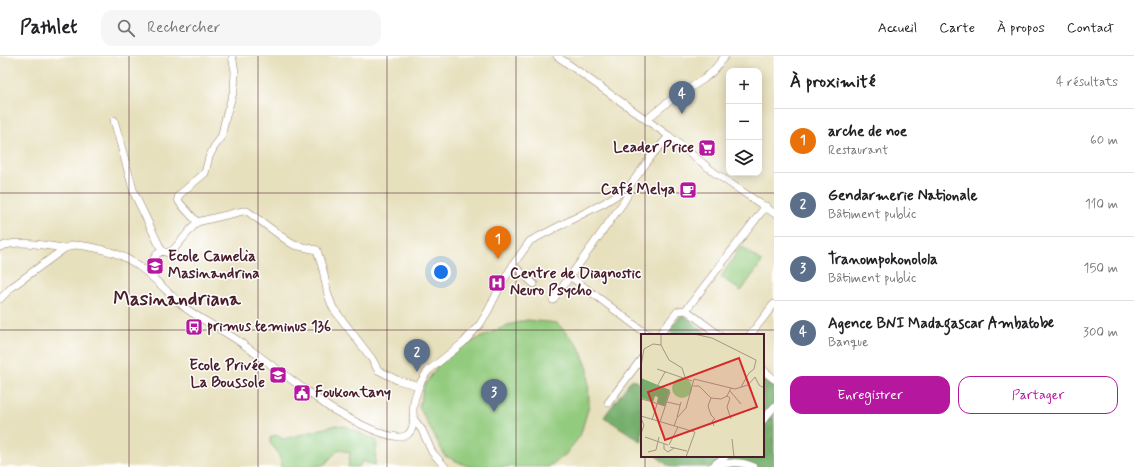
<!DOCTYPE html>
<html lang="fr">
<meta charset="utf-8">
<style>
body{margin:0;font-family:Mynerve,sans-serif;background:#f6f6f6;color:#202124}
.controls{position:absolute;right:12px;top:12px;display:grid;overflow:hidden;border-radius:8px;box-shadow:0 2px 10px #0003}
.controls button{width:36px;height:36px;display:grid;place-items:center;padding:0;border:0;border-bottom:1px solid #e0e0e0;background:#fff;color:#202124;font:20px sans-serif}
.you{position:absolute;left:441px;top:216px;width:14px;height:14px;margin:-10px;border:3px solid #fff;border-radius:50%;background:#1a73e8;box-shadow:0 0 0 6px #1a73e833}
.badge{display:grid;place-items:center;width:26px;height:26px;border-radius:50%;background:#b5179e;color:#fff;font-size:13px;font-weight:700}
.pin{position:absolute;translate:-50% -33px;filter:drop-shadow(0 1px 2px #0008)}
.pin::after{content:'';position:absolute;top:21px;width:14px;height:12px;background:inherit;clip-path:polygon(0 0,100% 0,50% 100%)}
.list{margin:0;padding:0;list-style:none}
h2{display:flex;justify-content:space-between;align-items:center;height:52px;margin:0;padding:0 16px;font-size:17px}
h2 small{font-size:13px;font-weight:400;color:#757577}
.list li{display:grid;grid-template-columns:26px 1fr auto;gap:12px;align-items:center;box-sizing:border-box;height:64px;padding:0 16px;border-top:1px solid #e0e0e0}
.list b{display:block;font-size:15px;white-space:nowrap}
.list p{margin:0;font-size:13px;white-space:nowrap;color:#757577}
.list em{font-size:13px;font-style:normal;color:#757577}
.actions{display:flex;gap:8px;padding:12px 16px}
.actions a{flex:1;padding:9px 0;border:1px solid #b5179e;border-radius:12px;text-align:center;font-size:14px;color:#b5179e}
.actions .main{background:#b5179e;color:#fff}
.icon{flex:none;width:22px;height:22px;fill:none;stroke:currentColor;stroke-width:2;stroke-linecap:round;stroke-linejoin:round}
.map{position:relative;flex:none;width:774px;height:411px;overflow:hidden}
header{display:flex;align-items:center;gap:24px;box-sizing:border-box;height:56px;padding:0 20px;background:#fff;border-bottom:1px solid #e0e0e0}
header strong{font-size:19px}
nav{display:flex;gap:22px;margin-inline-start:auto;font-size:14px}
.search{width:280px;height:36px;background:#f6f6f6;display:flex;align-items:center;gap:10px;box-sizing:border-box;padding:0 14px;border-radius:12px;color:#757577;font-size:15px}
main{display:flex}
aside{flex:1;background:#fff}
.map>svg:first-child{display:block}
.green{fill:#93cb7e;stroke:#6e7554}
.forest{fill:#76af6d;stroke:#60674c}
.lines{fill:none;stroke-linecap:round;stroke-linejoin:round}
.minor-casing{stroke:#988074;stroke-width:8}
.minor{stroke:#fff;stroke-width:7}
.grid{fill:none;stroke:#4a1f2b;stroke-width:1;stroke-opacity:0.55}
.labels{text-anchor:middle;dominant-baseline:central;stroke-width:3;stroke-linejoin:round;paint-order:stroke}
.poi-label{font-size:15px;font-weight:bold;fill:#4a1f2b;stroke:#fff;text-anchor:start}
.district-label{font-size:19px;font-weight:bold;fill:#4a1f2b;stroke:#fff}
.inset-road{fill:none;stroke:#a89383;stroke-width:1}
.view{fill:#d62828;fill-opacity:0.15;stroke:#d62828;stroke-width:2}
.inset-edge{fill:none;stroke:#4a1f2b;stroke-width:2}
</style>
<header>
<strong>Pathlet</strong>
<div class="search"><svg class="icon" aria-label="search" viewBox="0 0 24 24"><circle cx="10" cy="10" r="6"/><path d="M15 15l6 6"/></svg>Rechercher</div>
<nav><a>Accueil</a><a>Carte</a><a>À propos</a><a>Contact</a></nav>
</header>
<main>
<div class="map">
<svg width="774" height="411" viewBox="0 0 774 411">
<rect width="100%" height="100%" fill="#fff"/>
<filter id="ink" filterUnits="userSpaceOnUse"><feTurbulence type="fractalNoise" baseFrequency=".025" numOctaves="2"/><feDisplacementMap in="SourceGraphic" scale="8" xChannelSelector="R" yChannelSelector="G"/><feConvolveMatrix kernelMatrix="1 2 1 2 8 2 1 2 1" color-interpolation-filters="sRGB"/></filter>
<filter id="wash" filterUnits="userSpaceOnUse"><feTurbulence type="fractalNoise" baseFrequency=".012" numOctaves="4" result="noise"/><feDisplacementMap in="SourceGraphic" scale="16" xChannelSelector="R" yChannelSelector="G"/><feGaussianBlur stdDeviation="0.9" result="paint"/><feColorMatrix in="noise" values="0 0 0 0 0 0 0 0 0 0 0 0 0 0 0 0 0 1.4 0 .05"/><feComposite in="paint" operator="in"/></filter>
<g filter="url(#wash)">
<rect width="100%" height="100%" fill="#e7e0bd"/>
<g class="green">
<path d="M741,190L762,206L741,235L721,221Z"/>
<path d="M527,264L557,267L578,289L588,313L589,350L580,380L565,399L548,411H470L445,400L419,351L424,330L438,309L462,290L508,269Z"/>
<path d="M337,369L348,371L377,385L375,409L362,405L359,411H348L350,397L339,393L325,408L315,411H281C281,401 277,394 270,387V382L276,379L283,383C302,379 319,373 337,369Z"/>
</g>
<g class="forest">
<path d="M682,258L708,279H675L668,274Z"/>
<path d="M632,323L642,329V386L604,361Z"/>
<path d="M764,324L774,331V364L763,363V326Z"/>
<path d="M763,364L774,365V411H670L656,400H763Z"/>
</g>
</g>
<g filter="url(#ink)">
<g class="lines">
<g class="minor-casing">
<g id="minor">
<path d="M557,0L669,80L715,117L774,157"/>
<path d="M114,64L134,137L162,195"/>
<path d="M646,64L668,46L704,23L713,15L725,0"/>
<path d="M197,166L243,155H247L289,186L294,189L317,194L323,214L328,239L333,252L372,303L378,314L397,324L419,330"/>
<path d="M0,191C18,183 38,189 57,191C60,192 63,192 66,192C69,191 71,189 75,189C88,190 102,193 114,197C144,207 164,235 188,254C205,266 223,274 240,286L330,352C344,360 393,388 407,379C410,377 412,373 413,369C414,364 413,359 413,353C414,340 420,324 429,314L464,286L480,268L488,255L502,227L513,209L530,185L604,147L628,132L653,98L669,80"/>
<path d="M513,209L534,228"/>
<path d="M146,215L157,198L162,195L168,197L174,193L197,166L179,146L178,142L179,139L205,117L209,101L214,91L221,82L226,60L234,34L235,15L232,0"/>
<path d="M571,221L648,279"/>
<path d="M0,243L12,231L65,192"/>
<path d="M553,244L623,147L627,140L628,132"/>
<path d="M686,254L766,150"/>
<path d="M659,279L678,255L686,254L719,279"/>
<path d="M750,279L774,248"/>
<path d="M763,314L774,323"/>
<path d="M608,347L642,302"/>
<path d="M413,362L422,374L432,396L445,411"/>
<path d="M763,364L774,351"/>
<path d="M715,408L726,400"/>
<path d="M711,411C729,407 737,404 754,411"/>
</g>
</g>
<use href="#minor" class="minor"/>
</g>
</g>
<path class="grid" d="M129,0V411M258,0V411M387,0V411M516,0V411M645,0V279M0,137H774M0,274H774M645,400V411"/>
<defs>
<g id="supermarket-square" transform="scale(0.9)"><rect x="-9" y="-9" width="18" height="18" rx="4" fill="#b5179e" stroke="#fff"/><path d="M-6-5.5h2.5l.6 2H6L4.5 2H-2.5L-4.4-4H-6ZM-1.5 3.2a1.3 1.3 0 1 0 .1 0ZM3 3.2a1.3 1.3 0 1 0 .1 0Z" fill="#fff"/></g>
<g id="cafe-square" transform="scale(0.9)"><rect x="-9" y="-9" width="18" height="18" rx="4" fill="#b5179e" stroke="#fff"/><path d="M-5.5-4.5H6V0H3Q3 3.5 0 3.5H-2.5Q-5.5 3.5-5.5 0ZM3-3.2v2h1.7v-2ZM-6 4.5H4V6H-6Z" fill="#fff"/></g>
<g id="school-square" transform="scale(0.9)"><rect x="-9" y="-9" width="18" height="18" rx="4" fill="#b5179e" stroke="#fff"/><path d="M0-5L7-2L0 1L-7-2ZM-4 1L0 2.5L4 1V4Q0 6-4 4Z" fill="#fff"/></g>
<g id="hospital-square" transform="scale(0.9)"><rect x="-9" y="-9" width="18" height="18" rx="4" fill="#b5179e" stroke="#fff"/><path d="M-5-5h3v3.5h4V-5h3V5h-3V1.5h-4V5h-3Z" fill="#fff"/></g>
<g id="bus-square" transform="scale(0.9)"><rect x="-9" y="-9" width="18" height="18" rx="4" fill="#b5179e" stroke="#fff"/><path d="M-5-6H5V4H4V6H2V4H-2V6H-4V4H-5ZM-3.5-4V0h7V-4ZM-3.5 1.2v1.5H-2V1.2ZM2 1.2v1.5H3.5V1.2Z" fill="#fff"/></g>
<g id="civic-square" transform="scale(0.9)"><rect x="-9" y="-9" width="18" height="18" rx="4" fill="#b5179e" stroke="#fff"/><path d="M-.6-6.5H3V-4.5H.6V-3L4-1V1h2V6H-6V1h2V-1L-.6-3ZM-1.2 2.5V6h2.4V2.5Z" fill="#fff"/></g>
</defs>
<g fill-rule="evenodd">
<use href="#supermarket-square" x="707" y="92"/>
<use href="#cafe-square" x="688" y="134"/>
<use href="#school-square" x="155" y="210"/>
<use href="#hospital-square" x="497" y="227"/>
<use href="#bus-square" x="194" y="271"/>
<use href="#school-square" x="278" y="319"/>
<use href="#civic-square" x="302" y="337"/>
</g>
<g class="labels">
<g class="poi-label">
<text x="694" y="92" text-anchor="end">Leader Price</text>
<text x="675" y="134" text-anchor="end">Café Melya</text>
<text x="168" y="201">Ecole Camelia<tspan x="168" dy="17">Masinandrina</tspan></text>
<text x="510" y="218">Centre de Diagnostic<tspan x="510" dy="17">Neuro Psycho</tspan></text>
<text x="207" y="271">primus teminus 136</text>
<text x="265" y="310" text-anchor="end">Ecole Privée<tspan x="265" dy="17">La Boussole</tspan></text>
<text x="315" y="337">Foukontany</text>
</g>
<g class="district-label">
<text x="177" y="243">Masinandriana</text>
</g>
</g>
<g transform="translate(641 278)">
<rect width="123" height="123" fill="#e7e0bd"/>
<path d="M31 54a10 10 0 1 1 20 0a10 10 0 1 1-20 0Z" fill="#93cb7e"/>
<path d="M0,44L29,56L24,72L16,69L17,63L14,62L12,68L0,64Z" fill="#76af6d"/>
<path class="inset-road" d="M53,0L71,4L115,26L113,35L108,39L100,53M20,11L28,26L41,34L44,43M0,32L3,15L12,10L20,11V0M16,35L51,47M0,50L5,56H13M52,52H58L70,64L67,72L70,81L74,85L71,87L73,92M90,54L86,62L89,64L86,73L90,85M89,57L100,70M70,64L80,65L86,62M0,65L8,67L24,38M8,67L24,72M26,68L39,71M0,82L54,98M36,83L40,68M0,84L3,91L0,100M11,86L16,70M19,88L29,58M33,92L36,84L45,74L53,45L94,55L107,51L114,43L118,51L123,54M4,103L27,111M91,105L93,123M23,110V115L27,118L33,114M28,111L37,93M29,113L46,117M7,118L15,116L18,103M45,123L54,98"/>
<path class="view" d="M98,24L116,73L24,106L7,58Z"/>
<rect width="123" height="123" class="inset-edge"/>
</g>
</svg>
<div class="controls">
<button>+</button>
<button>−</button>
<button><svg class="icon" aria-label="layers" viewBox="0 0 24 24"><path d="M12 4l9 5-9 5-9-5zM3 14l9 5 9-5"/></svg></button>
</div>
<div class="you"></div>
<div class="pin badge" style="left:498px;top:203px;background:#e8710a">1</div>
<div class="pin badge" style="left:417px;top:316px;background:#5c6f8a">2</div>
<div class="pin badge" style="left:494px;top:356px;background:#5c6f8a">3</div>
<div class="pin badge" style="left:682px;top:58px;background:#5c6f8a">4</div>
</div>
<aside>
<h2>À proximité<small>4 résultats</small></h2>
<ul class="list">
<li><span class="badge" style="background:#e8710a">1</span><div><b>arche de noe</b><p>Restaurant</p></div><em>60 m</em></li>
<li><span class="badge" style="background:#5c6f8a">2</span><div><b>Gendarmerie Nationale</b><p>Bâtiment public</p></div><em>110 m</em></li>
<li><span class="badge" style="background:#5c6f8a">3</span><div><b>Tranompokonolola</b><p>Bâtiment public</p></div><em>150 m</em></li>
<li><span class="badge" style="background:#5c6f8a">4</span><div><b>Agence BNI Madagascar Ambatobe</b><p>Banque</p></div><em>300 m</em></li>
</ul>
<div class="actions"><a class="main">Enregistrer</a><a>Partager</a></div>
</aside>
</main>
